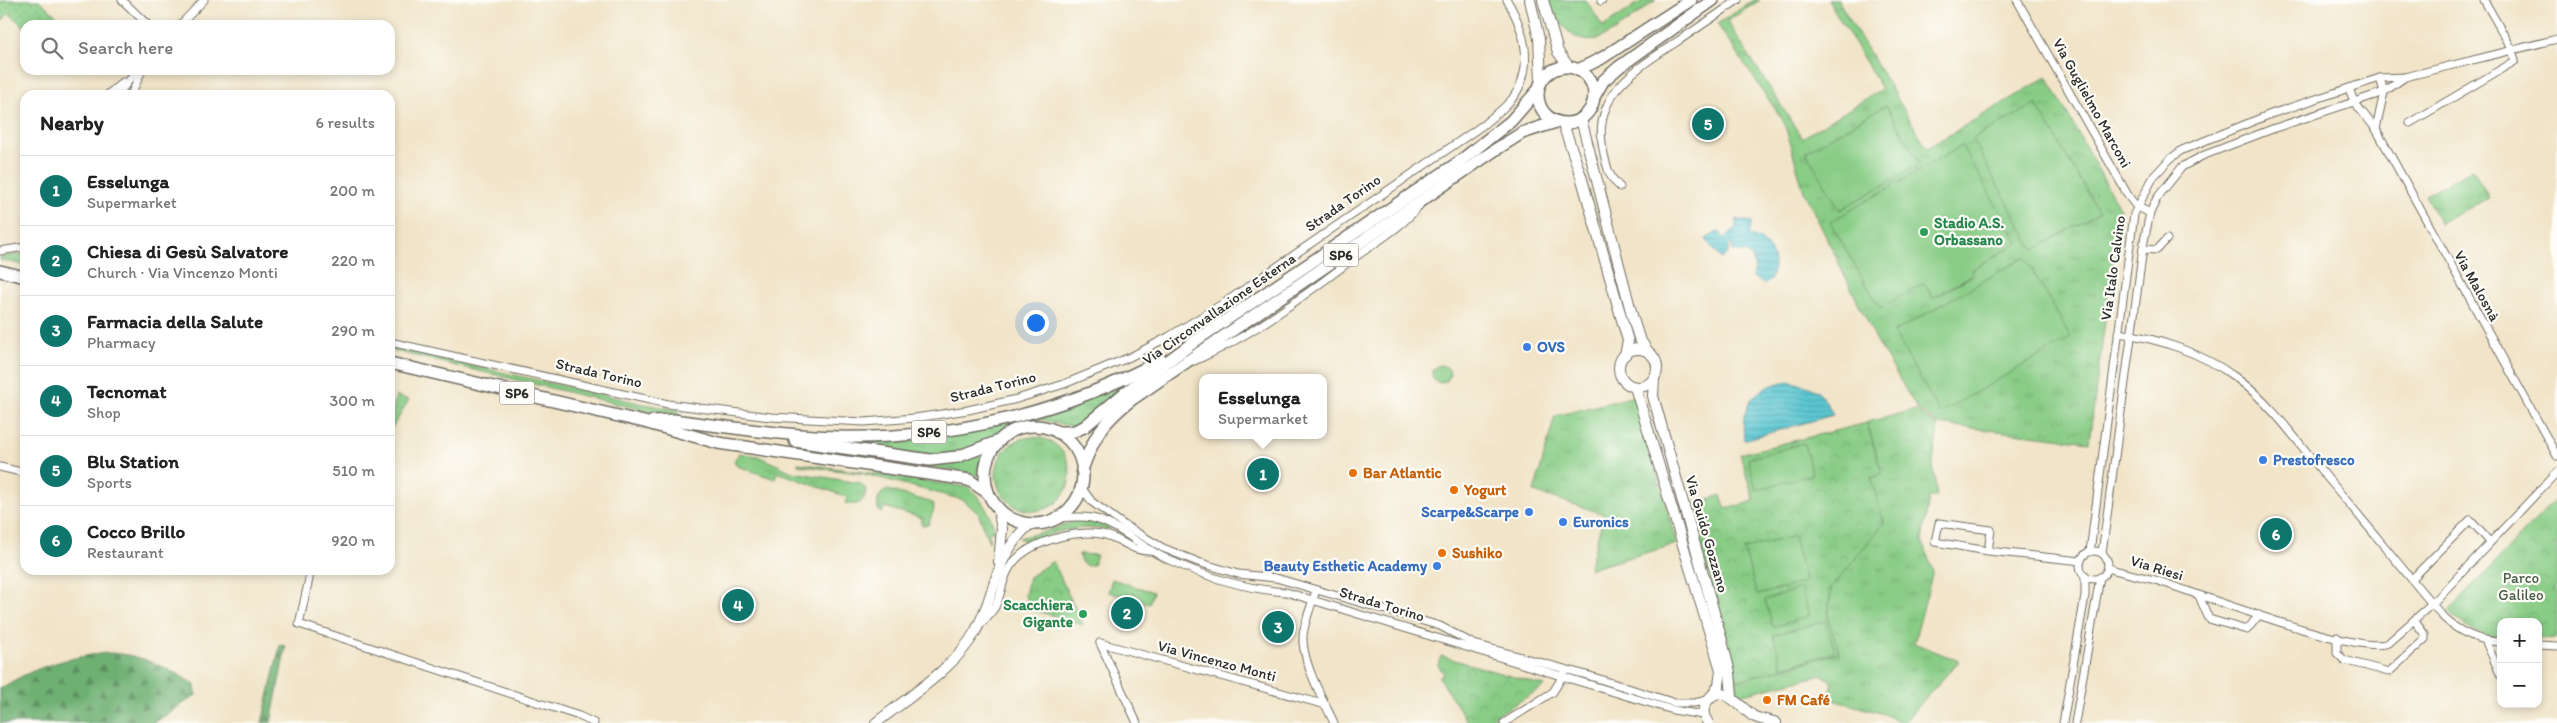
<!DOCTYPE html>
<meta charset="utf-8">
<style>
body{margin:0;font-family:Itim,sans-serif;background:#f6f6f6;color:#222}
.controls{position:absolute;right:15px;bottom:15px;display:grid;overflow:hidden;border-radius:10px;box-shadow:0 2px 8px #0003}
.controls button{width:45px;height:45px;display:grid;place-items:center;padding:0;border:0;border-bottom:1px solid #e0e0e0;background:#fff;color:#222;font:25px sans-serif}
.you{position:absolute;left:1035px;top:322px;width:18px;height:18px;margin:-12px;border:4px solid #fff;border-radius:50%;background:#1a73e8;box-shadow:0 0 0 8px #1a73e833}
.badge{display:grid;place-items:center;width:32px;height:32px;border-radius:50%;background:#0f766e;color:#fff;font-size:16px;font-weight:700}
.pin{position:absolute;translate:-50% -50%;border:2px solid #fff;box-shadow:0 1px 5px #0006}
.popup{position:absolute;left:1199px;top:374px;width:128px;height:65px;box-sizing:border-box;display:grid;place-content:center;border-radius:10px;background:#fff;filter:drop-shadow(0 1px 4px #0005);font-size:16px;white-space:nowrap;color:#767676}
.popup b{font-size:19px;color:#222}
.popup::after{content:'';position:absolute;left:50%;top:100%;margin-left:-10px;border:10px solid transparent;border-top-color:#fff}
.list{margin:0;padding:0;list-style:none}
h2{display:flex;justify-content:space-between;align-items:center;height:65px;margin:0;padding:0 20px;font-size:21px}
h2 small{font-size:16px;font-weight:400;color:#767676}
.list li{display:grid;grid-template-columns:32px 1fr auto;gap:15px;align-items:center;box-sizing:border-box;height:70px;padding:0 20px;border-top:1px solid #e0e0e0}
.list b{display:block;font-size:19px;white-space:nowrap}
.list p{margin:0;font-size:16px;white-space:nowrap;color:#767676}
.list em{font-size:16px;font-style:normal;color:#767676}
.icon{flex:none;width:28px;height:28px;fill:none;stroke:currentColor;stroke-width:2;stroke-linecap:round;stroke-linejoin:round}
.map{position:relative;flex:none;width:2557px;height:723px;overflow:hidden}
.search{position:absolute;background:#fff;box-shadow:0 2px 8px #0003;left:20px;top:20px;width:375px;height:55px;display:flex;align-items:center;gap:12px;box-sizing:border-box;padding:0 18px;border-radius:15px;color:#767676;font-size:19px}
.panel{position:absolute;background:#fff;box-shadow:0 2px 8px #0003;left:20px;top:90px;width:375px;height:485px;border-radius:15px}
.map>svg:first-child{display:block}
.grass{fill:url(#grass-tufts);stroke:#5a7c58;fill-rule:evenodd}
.forest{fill:url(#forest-firs);stroke:#4c6e4e}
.park{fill:url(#park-crowns);stroke:#5a7c58}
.garden{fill:url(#garden-dots);stroke:#5a7c58}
.pitch{fill:#88cc85;stroke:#5a7c58}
.water{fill:url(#water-rules);stroke:#43797e}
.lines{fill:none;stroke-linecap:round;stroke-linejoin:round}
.street-casing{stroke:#706c62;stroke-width:9}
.secondary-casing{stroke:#706c62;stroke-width:12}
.primary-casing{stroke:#706c62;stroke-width:14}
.street{stroke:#fff;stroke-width:7}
.secondary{stroke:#fff;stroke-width:10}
.primary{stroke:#fff;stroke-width:11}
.leisure-dot{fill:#2e9e5b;stroke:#fdfcf7;stroke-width:2}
.shop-dot{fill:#3f7fe0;stroke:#fdfcf7;stroke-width:2}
.food-dot{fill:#e8710a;stroke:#fdfcf7;stroke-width:2}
.labels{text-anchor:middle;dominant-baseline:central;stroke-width:4.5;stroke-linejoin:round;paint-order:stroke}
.shield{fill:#fdfcf7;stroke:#6a6a68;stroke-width:1}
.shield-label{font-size:14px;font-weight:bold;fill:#2b2b2b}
.street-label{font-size:15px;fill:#2b2b2b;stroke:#fdfcf7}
.leisure-label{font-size:15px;font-weight:bold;fill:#27864d;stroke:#fdfcf7;text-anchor:start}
.shop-label{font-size:15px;font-weight:bold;fill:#366cbe;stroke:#fdfcf7;text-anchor:start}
.food-label{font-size:15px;font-weight:bold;fill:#c56008;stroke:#fdfcf7;text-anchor:start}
.park-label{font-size:15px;fill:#475b46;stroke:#fdfcf7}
</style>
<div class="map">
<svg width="2557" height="723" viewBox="0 0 2557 723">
<defs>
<pattern id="grass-tufts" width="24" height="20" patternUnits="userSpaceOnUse" patternTransform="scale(1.25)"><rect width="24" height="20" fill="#88cc85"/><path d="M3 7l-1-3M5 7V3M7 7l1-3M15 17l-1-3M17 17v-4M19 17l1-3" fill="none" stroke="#76af73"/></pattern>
<pattern id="forest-firs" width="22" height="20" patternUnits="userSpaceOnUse" patternTransform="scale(1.25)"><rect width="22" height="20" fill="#6eb072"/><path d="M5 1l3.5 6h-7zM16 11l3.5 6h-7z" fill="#5b8f5e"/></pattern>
<pattern id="park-crowns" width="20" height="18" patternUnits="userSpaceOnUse" patternTransform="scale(1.25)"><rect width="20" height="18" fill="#88cc85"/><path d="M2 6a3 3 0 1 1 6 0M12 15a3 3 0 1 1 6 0" fill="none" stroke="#76af73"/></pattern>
<pattern id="garden-dots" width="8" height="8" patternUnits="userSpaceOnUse" patternTransform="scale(1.25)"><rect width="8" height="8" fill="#88cc85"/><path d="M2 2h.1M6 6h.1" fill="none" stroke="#76af73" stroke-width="1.8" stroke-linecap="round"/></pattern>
<pattern id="water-rules" width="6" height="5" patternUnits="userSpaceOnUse" patternTransform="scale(1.25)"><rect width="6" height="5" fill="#5bc7d2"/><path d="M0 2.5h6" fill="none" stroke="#4ba2ab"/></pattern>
</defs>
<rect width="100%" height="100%" fill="#fdfcf7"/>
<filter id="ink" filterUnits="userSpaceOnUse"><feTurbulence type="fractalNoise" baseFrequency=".02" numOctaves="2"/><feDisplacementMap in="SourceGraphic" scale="10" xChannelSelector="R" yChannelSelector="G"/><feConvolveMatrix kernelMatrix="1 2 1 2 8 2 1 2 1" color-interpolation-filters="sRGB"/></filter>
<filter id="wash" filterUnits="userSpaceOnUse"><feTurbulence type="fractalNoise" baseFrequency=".0096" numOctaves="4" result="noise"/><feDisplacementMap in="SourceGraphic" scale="20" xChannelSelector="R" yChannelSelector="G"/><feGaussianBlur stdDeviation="1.12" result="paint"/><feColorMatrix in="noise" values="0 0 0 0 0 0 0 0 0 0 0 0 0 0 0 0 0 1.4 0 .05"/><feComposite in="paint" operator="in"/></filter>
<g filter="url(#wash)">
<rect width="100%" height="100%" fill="#f1e4c8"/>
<g class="grass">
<path d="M1549,0H1586L1603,27L1643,0H1656C1638,13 1619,31 1598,39C1574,48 1555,19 1549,0Z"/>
<path d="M1754,0H1760L1727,21L1802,138L1882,89L1828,0H1838L1927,148L2047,77L2120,209L2089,442L1938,424L1917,409L1877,341L1804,192L1784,122L1717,24ZM1971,270L1973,275L1933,298L1924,283Z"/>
<path d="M2473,169L2489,198L2440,223L2425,195Z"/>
<path d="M25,253V265L0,260V257Z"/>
<path d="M390,347L644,404L679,410V415L643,410L390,350Z"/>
<circle cx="1441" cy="374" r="9"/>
<path d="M1146,373L1077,426C1061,427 1048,418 1032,420C1005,422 987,444 962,451C926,461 884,449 847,445V441L951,434Z"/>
<path d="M1635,396L1677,544L1589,569L1604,514L1534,492L1555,416Z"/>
<path d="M1915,410L1938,426L1933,463L1937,497H1929L1922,541L1933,571L1914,643L1959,661L1903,723L1884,714L1830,699L1832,684L1828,678L1822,675L1739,695L1736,681L1839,653L1828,619L1831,588L1884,523L1871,478L1882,474L1867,422Z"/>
<circle cx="1033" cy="474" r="37"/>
<path d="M739,453L758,456L792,472L860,483L866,489C865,502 858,507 845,503L847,497L777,472L775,479L737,466L734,461Z"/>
<path d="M982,455L978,476L966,472L917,465L952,463Z"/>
<path d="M798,463L968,487C981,497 991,515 995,531L989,532V542L978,513L963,500L865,474L798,465Z"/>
<path d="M888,490L933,503L934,509L928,525H921L922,518L884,507L882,513L879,511C875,503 879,492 888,490Z"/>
<path d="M1078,520L1100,523L1110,528L1109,530C1079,525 1056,530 1029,543L1019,538L1047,531Z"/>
</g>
<g class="forest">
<path d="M280,645L286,646L271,723H262Z"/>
<path d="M107,653C139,653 169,668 195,685L196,695L154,723H0V689L3,687C36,666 69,657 107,653Z"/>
</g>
<g class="park">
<path d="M1867,423L1882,474L1871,478L1884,523L1831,588L1828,619L1839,653L1736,681L1728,641L1689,505L1721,495L1726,509L1754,501L1740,454Z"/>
<path d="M2557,497V639L2538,638V622H2501V637H2497C2478,634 2462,626 2448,612Z"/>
<path d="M1053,561L1083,625L1031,609L1025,595L1029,577Z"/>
<path d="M1441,656L1545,686L1483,723H1468L1439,677L1444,674L1438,665Z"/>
</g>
<g class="garden">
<path d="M3,0H39L67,25H25V28L9,13L0,23V4Z"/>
<path d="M396,396L409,400L390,431V419Z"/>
</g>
<g class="pitch">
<path d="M2036,104L2099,212L2034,250L1972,139Z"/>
<path d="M1886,105L1920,164L1840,210L1806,152Z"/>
<path d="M1962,146L2018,243L1971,270L1973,274L1933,298L1924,283L1880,308L1830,222Z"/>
<path d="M2025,257L2071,338L1940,413L1894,332Z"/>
<path d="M1804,443L1812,474L1756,490L1748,459Z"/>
<path d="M1794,536L1806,582L1757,595L1744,549Z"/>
<path d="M1079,554L1097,555L1093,565L1087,566L1081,562Z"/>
<path d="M1112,579L1153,592L1149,604L1108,592Z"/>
<path d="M1801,588L1809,616L1773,627L1765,600Z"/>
<path d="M1825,621L1835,652L1782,667L1773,635Z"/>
</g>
<g class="water">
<path d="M1736,219L1752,222L1749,235C1770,242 1779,257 1771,279L1764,284L1753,277L1755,268L1752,257L1745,252H1733L1732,244L1729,246L1728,253L1721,259L1706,239L1719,231L1724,238L1736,229Z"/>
<path d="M1787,381C1814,387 1821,389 1833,415L1744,440C1740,405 1753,388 1787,381Z"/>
</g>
</g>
<g filter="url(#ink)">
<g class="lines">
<g class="street-casing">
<g id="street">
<path d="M122,0L148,25"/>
<path d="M2017,0L2129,197L2136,206L2150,213"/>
<path d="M1601,1L1602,0"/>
<path d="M180,25L204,0"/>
<path d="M2349,88L2354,102L2376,129L2557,456"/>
<path d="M107,95L123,82"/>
<path d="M118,95L137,70"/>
<path d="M131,95L142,70"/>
<path d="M2410,123L2515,61L2512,49L2484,0"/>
<path d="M2376,129L2384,92L2380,78"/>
<path d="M1620,187C1609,177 1607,168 1604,154C1589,95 1636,69 1678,41C1698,28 1718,14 1738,0"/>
<path d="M2143,249L2157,250L2167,239"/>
<path d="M0,251L25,247"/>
<path d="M2118,333C2158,338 2202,353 2235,377C2270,402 2297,441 2325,475C2365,522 2404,571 2444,618C2460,633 2479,641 2501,642"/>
<path d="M390,342L668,404L771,417L864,422L915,418L968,410L1017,399L1064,384L1130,357L1168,337L1227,301L1483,125C1492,117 1504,109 1512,99C1536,67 1525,31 1507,0"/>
<path d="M1194,361C1253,336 1306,294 1357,256C1379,240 1402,227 1419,206"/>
<path d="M0,467L25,473"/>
<path d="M1081,487L1092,502L1124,525L1163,548L1198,562L1238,574L1276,578L1440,626L1474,644L1590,676L1675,703H1694L1708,700"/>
<path d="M1058,518C1069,517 1081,516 1092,518C1118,524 1141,547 1165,558C1203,576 1245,589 1286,592L1673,710L1703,715"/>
<path d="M1988,551L1991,530L1939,523L1935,542L1988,551L2081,561"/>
<circle cx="2094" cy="565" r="14"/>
<path d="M2090,552L2134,214L2154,176L2170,159L2182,150L2271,114L2349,88L2380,78L2405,77L2557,39"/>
<path d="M2102,553L2144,241L2150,213L2157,198L2182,167L2202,156L2275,128L2384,92L2405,77"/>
<path d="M2108,568C2123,573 2140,576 2155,580C2194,592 2360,656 2388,643L2432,604L2557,472"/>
<path d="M311,570L299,624L579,716L594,723"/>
<path d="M2412,579L2470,520L2490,542"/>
<path d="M1316,590C1312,604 1305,620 1303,635C1301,661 1323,699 1334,723"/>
<path d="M2199,596L2209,619L2247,630L2259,615"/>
<path d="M983,622C987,617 992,612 995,607C1002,594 1002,579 1010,567C1025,542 1074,530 1101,534C1121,537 1130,552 1150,551"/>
<path d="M2337,637V653L2344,660L2389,672L2425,639V635L2414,620"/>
<path d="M2486,642L2501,676"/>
<path d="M1100,643L1326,705"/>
<path d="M1100,643L1137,723"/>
<path d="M2538,645L2557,646"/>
<path d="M1504,723L1553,692L1564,674"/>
<path d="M2063,723L2085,596V575"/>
<path d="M2075,723L2100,577"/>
</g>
</g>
<g class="secondary-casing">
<g id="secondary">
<path d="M1530,0L1539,39L1541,80"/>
<path d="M1543,0L1558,52L1569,67"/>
<path d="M1581,119L1633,319L1639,338L1649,353"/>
<path d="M1563,124L1581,176L1628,341L1625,355"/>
<circle cx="1638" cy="368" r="19"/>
<path d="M1654,379L1653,396L1722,641L1730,673L1732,697"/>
<path d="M1635,387L1721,670L1719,685L1711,698"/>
<path d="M998,508L1002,529L999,562"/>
<path d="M876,723C907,698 956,667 975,632C997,594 993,556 1030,524"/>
<path d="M1708,723C1704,717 1702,712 1705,705C1718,677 1741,708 1753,716C1760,720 1769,720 1776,723"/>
</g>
</g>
<g class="primary-casing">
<g id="primary">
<circle cx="1566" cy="95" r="28"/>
<path d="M1578,70L1602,58L1691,0"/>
<path d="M1594,97L1603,81L1619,67L1713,0"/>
<path d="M0,271L25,277"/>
<path d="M390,363L644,422L718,443L969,480L988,493"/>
<path d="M653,421L673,420C727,427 781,435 836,437C947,440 1064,413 1161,360"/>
<circle cx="1034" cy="475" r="49"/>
<path d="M1057,432H1072L1084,427L1126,392L1198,339L1459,162L1511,121L1537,91"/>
<path d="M795,441L930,460L957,457L999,441"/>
<path d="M1082,470C1094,436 1103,422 1131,400L1495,150L1522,133L1556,122"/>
</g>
</g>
<use href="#street" class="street"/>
<use href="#secondary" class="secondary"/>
<use href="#primary" class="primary"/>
</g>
</g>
<g class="leisure-dot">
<circle cx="1924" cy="232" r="5"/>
<circle cx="1083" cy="614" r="5"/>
</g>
<g class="shop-dot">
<circle cx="1527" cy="347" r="5"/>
<circle cx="2263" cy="460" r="5"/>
<circle cx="1529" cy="512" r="5"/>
<circle cx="1563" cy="522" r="5"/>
<circle cx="1437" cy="566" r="5"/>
</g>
<g class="food-dot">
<circle cx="1353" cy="473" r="5"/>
<circle cx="1454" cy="490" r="5"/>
<circle cx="1442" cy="553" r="5"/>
<circle cx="1767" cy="700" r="5"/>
</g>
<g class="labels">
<g class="shield">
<rect x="1323.5" y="243.5" width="35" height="23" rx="4"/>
<rect x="499.5" y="381.5" width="35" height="23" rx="4"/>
<rect x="911.5" y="420.5" width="35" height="23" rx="4"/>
</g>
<g class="shield-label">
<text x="1341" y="255">SP6</text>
<text x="517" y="393">SP6</text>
<text x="929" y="432">SP6</text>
</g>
<g class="street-label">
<text transform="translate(2092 103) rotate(61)">Via Guglielmo Marconi</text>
<text transform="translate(1343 203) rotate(-35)">Strada Torino</text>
<text transform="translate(2113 268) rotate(-82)">Via Italo Calvino</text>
<text transform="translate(2477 286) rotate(61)">Via Malosnà</text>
<text transform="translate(1219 309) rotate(-35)">Via Circonvallazione Esterna</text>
<text transform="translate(599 373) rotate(13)">Strada Torino</text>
<text transform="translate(993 387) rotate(-14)">Strada Torino</text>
<text transform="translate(1707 534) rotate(74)">Via Guido Gozzano</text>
<text transform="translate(2157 568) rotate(17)">Via Riesi</text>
<text transform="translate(1382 604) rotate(17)">Strada Torino</text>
<text transform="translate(1217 661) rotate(15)">Via Vincenzo Monti</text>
</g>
<g class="leisure-label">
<text x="1934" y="223">Stadio A.S.<tspan x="1934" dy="17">Orbassano</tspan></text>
<text x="1073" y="605" text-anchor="end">Scacchiera<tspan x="1073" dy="17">Gigante</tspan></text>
</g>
<g class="shop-label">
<text x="1537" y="347">OVS</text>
<text x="2273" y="460">Prestofresco</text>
<text x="1519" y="512" text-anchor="end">Scarpe&amp;Scarpe</text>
<text x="1573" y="522">Euronics</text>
<text x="1427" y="566" text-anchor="end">Beauty Esthetic Academy</text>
</g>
<g class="food-label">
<text x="1363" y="473">Bar Atlantic</text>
<text x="1464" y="490">Yogurt</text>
<text x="1452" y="553">Sushiko</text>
<text x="1777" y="700">FM Café</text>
</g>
<g class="park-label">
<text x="2521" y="578">Parco<tspan x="2521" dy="17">Galileo</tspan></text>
</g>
</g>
</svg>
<div class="controls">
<button>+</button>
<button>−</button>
</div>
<div class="you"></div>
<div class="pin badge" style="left:1263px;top:474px">1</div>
<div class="popup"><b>Esselunga</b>Supermarket</div>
<div class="pin badge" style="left:1127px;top:613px">2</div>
<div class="pin badge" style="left:1278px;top:627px">3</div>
<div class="pin badge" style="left:738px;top:605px">4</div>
<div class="pin badge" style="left:1708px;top:124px">5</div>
<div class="pin badge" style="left:2276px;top:534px">6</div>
<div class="search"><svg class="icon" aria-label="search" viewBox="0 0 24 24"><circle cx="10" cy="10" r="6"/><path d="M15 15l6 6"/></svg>Search here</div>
<section class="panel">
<h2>Nearby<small>6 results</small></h2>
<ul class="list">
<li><span class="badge">1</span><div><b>Esselunga</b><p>Supermarket</p></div><em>200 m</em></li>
<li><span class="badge">2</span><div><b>Chiesa di Gesù Salvatore</b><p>Church · Via Vincenzo Monti</p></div><em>220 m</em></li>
<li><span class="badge">3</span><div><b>Farmacia della Salute</b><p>Pharmacy</p></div><em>290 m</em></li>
<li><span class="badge">4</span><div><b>Tecnomat</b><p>Shop</p></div><em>300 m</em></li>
<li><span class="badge">5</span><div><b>Blu Station</b><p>Sports</p></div><em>510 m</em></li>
<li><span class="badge">6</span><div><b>Cocco Brillo</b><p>Restaurant</p></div><em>920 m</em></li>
</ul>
</section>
</div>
